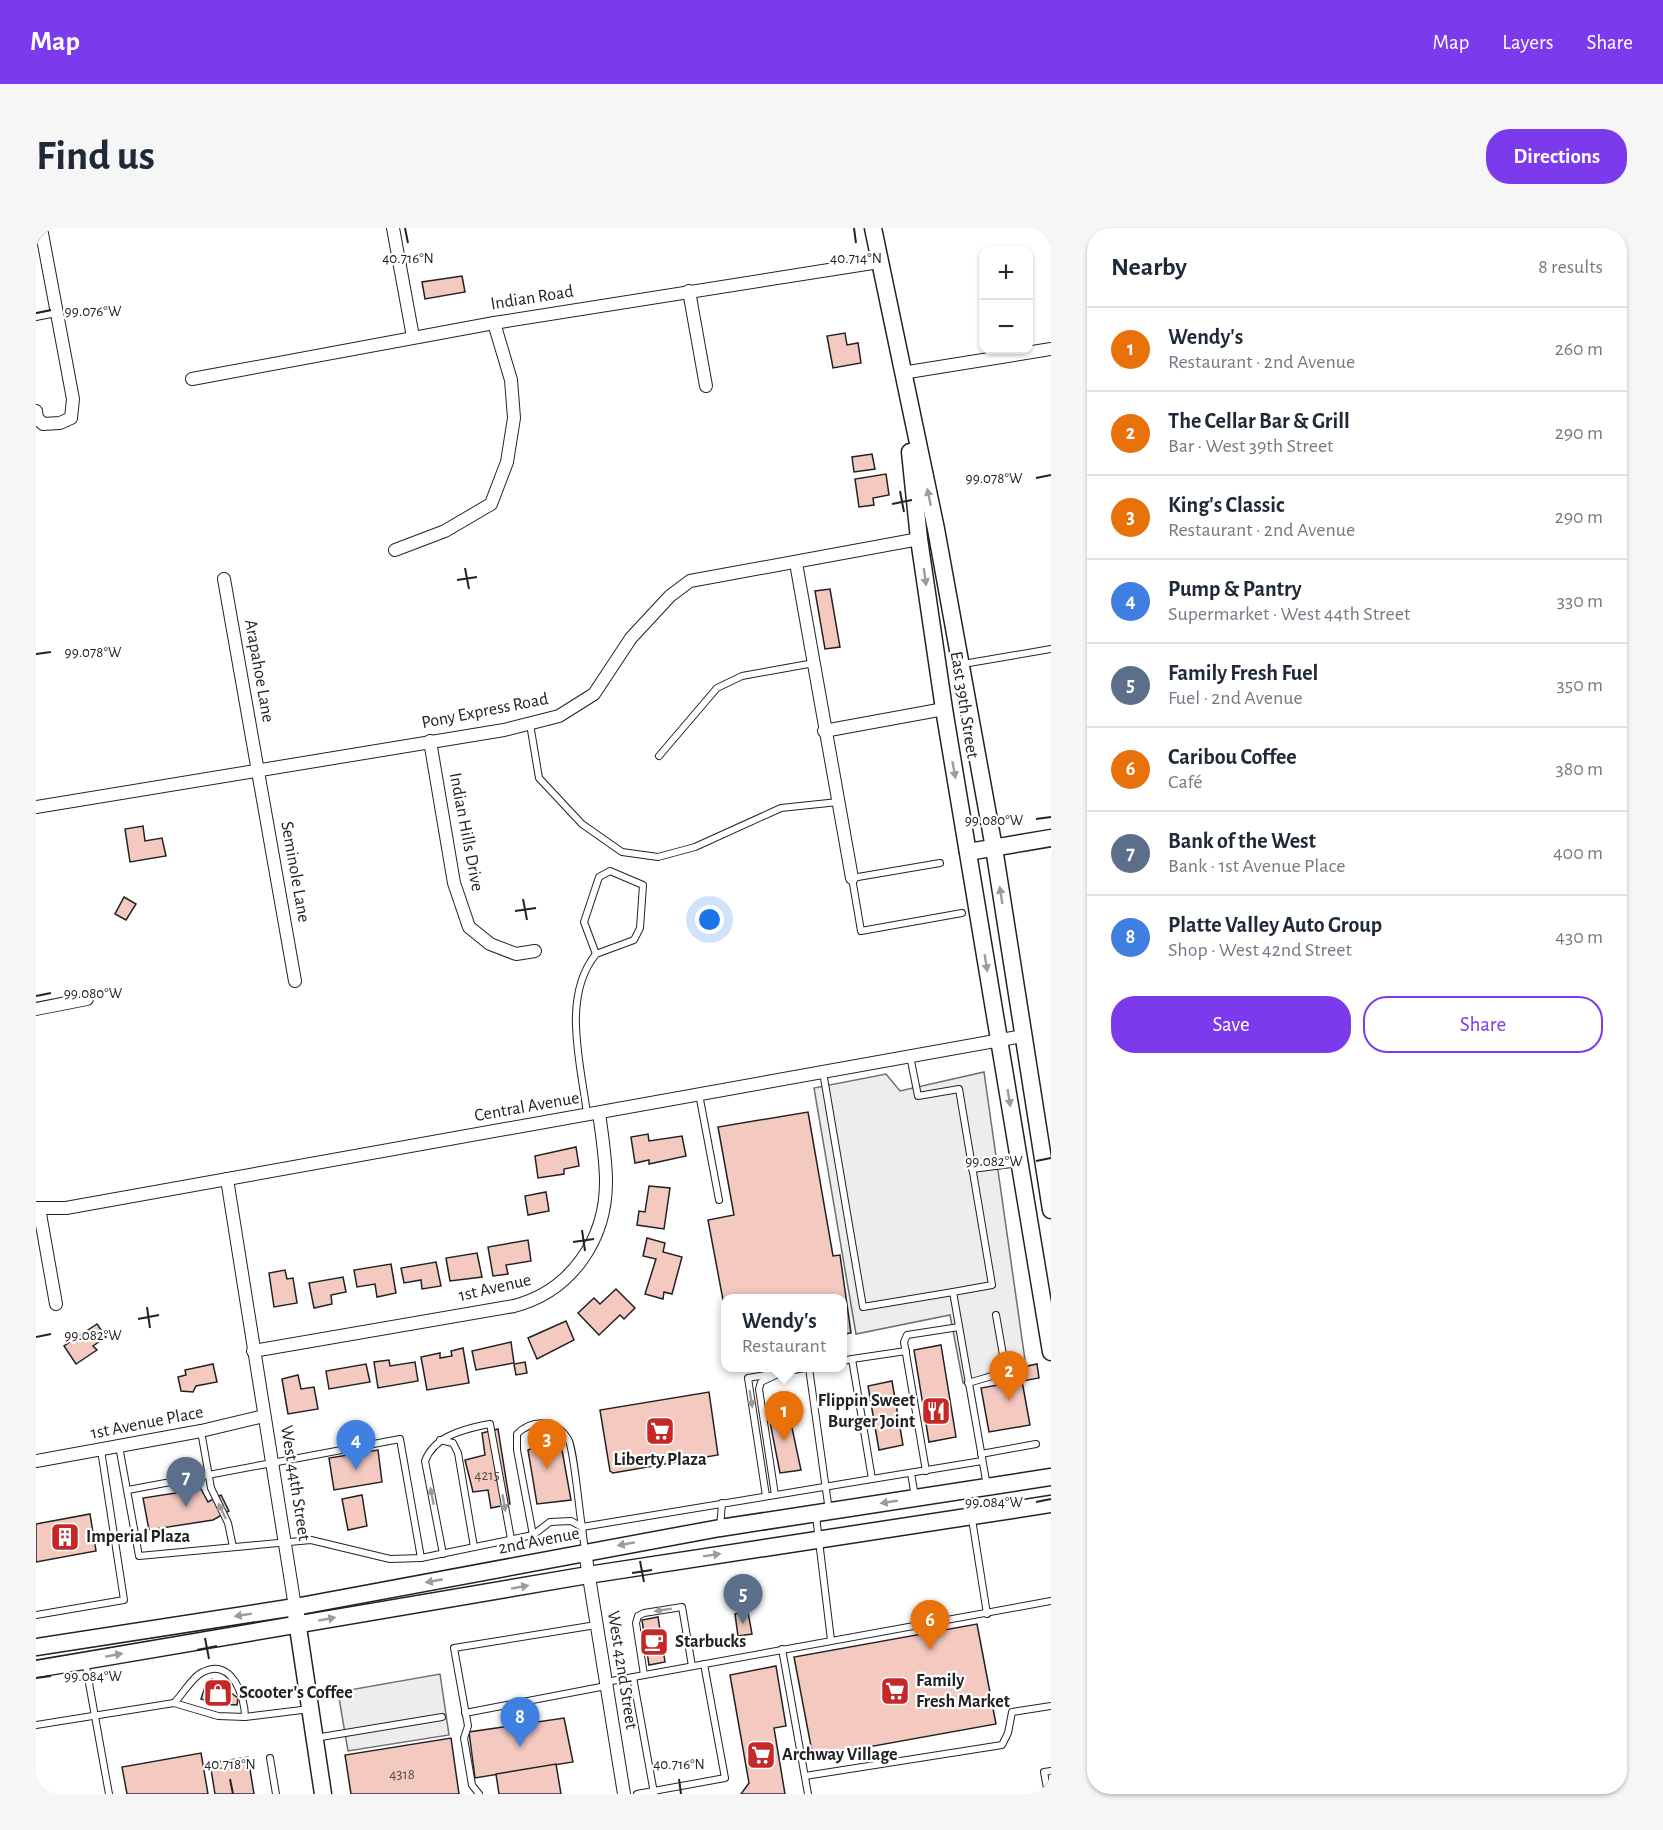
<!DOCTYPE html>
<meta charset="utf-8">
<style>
body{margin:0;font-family:"Alegreya Sans",sans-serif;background:#f6f6f7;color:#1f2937}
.controls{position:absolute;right:18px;top:18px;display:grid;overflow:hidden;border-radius:12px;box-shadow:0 2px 4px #0004}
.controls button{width:54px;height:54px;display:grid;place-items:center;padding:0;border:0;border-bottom:2px solid #e0e1e3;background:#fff;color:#1f2937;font:30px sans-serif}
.you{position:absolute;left:674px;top:692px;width:21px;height:21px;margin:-15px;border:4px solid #fff;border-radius:50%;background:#1a73e8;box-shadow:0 0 0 9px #1a73e833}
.badge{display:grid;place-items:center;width:39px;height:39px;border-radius:50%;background:#7c3aed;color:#fff;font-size:20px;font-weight:700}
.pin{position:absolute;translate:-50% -50px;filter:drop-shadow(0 2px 3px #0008)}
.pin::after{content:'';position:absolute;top:32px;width:21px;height:18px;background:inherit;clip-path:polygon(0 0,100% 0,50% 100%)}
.popup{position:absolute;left:685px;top:1066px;width:126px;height:78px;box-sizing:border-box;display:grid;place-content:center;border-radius:12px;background:#fff;filter:drop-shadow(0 2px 4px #0005);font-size:20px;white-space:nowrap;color:#747a83}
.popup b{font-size:22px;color:#1f2937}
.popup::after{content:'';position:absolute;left:50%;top:100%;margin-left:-12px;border:12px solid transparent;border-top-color:#fff}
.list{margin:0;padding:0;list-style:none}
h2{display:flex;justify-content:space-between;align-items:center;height:78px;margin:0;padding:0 24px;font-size:26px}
h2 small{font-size:20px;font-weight:400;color:#747a83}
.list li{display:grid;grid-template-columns:39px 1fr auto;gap:18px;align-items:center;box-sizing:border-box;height:84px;padding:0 24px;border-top:2px solid #e0e1e3}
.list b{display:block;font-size:22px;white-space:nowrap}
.list p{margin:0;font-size:20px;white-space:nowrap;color:#747a83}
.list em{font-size:20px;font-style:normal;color:#747a83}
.actions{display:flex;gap:12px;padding:18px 24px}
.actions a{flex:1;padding:14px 0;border:2px solid #7c3aed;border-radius:24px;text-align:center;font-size:21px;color:#7c3aed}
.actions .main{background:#7c3aed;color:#fff}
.map{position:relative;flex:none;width:1015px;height:1566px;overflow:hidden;border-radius:24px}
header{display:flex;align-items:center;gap:36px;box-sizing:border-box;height:84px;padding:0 30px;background:#7c3aed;color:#fff}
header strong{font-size:28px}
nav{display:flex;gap:33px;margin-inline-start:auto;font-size:21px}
.intro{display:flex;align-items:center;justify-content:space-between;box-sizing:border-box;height:144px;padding:0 36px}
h1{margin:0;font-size:42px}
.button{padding:15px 27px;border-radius:24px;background:#7c3aed;color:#fff;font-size:21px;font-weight:700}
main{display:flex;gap:36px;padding:0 36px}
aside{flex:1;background:#fff;border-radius:24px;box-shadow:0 2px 4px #0004}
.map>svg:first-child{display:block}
.parking{fill:#ededed;stroke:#6f6f6f;stroke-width:1.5}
.building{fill:#f3c9c0;stroke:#222;stroke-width:1.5}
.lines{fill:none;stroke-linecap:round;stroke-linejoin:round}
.lane-casing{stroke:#222;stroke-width:8}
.street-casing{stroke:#222;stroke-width:14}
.secondary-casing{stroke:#222;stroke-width:19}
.lane{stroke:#fff;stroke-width:6}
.street{stroke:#fff;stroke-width:12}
.secondary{stroke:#fff;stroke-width:16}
.oneway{fill:#9c9c9c}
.ticks{fill:none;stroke:#222;stroke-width:2}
.labels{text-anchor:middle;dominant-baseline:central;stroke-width:4.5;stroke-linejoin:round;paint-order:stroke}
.number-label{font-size:15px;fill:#564c4a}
.street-label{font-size:18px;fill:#222;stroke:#fff}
.poi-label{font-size:18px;font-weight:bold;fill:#222;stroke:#fff;text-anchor:start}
.ticks-label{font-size:15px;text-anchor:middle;fill:#222;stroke:#fff;stroke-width:4.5;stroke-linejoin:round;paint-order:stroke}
</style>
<header>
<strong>Map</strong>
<nav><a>Map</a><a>Layers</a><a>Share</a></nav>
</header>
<div class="intro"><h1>Find us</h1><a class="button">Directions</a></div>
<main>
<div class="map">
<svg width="1015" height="1566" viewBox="0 0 1015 1566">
<rect width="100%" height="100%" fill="#fff"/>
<g class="parking">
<path d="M948,844L989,1132L927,1155L914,1087L820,1106L778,860L850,846L864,863Z"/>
<path d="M404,1446L413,1507L312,1523L302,1464Z"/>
</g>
<g class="building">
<path d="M426,48L429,64L389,71L386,54Z"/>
<path d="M809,105L811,117L822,115L825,135L797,140L791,108Z"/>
<path d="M836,226L839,241L818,244L816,229Z"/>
<path d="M850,246L853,267L837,270L838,277L823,279L819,251Z"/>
<path d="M794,361L804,419L789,421L779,363Z"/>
<path d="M107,598L109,613L126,610L130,628L94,634L89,601Z"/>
<path d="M88,669L100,676L90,692L79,686Z"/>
<path d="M772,884L797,1028L804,1027L815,1105L809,1106L807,1102V1070H690V1088L672,992L698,987L682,899Z"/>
<path d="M612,906L613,913L646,908L650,928L613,936V932L599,935L595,909Z"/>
<path d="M540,919L543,938L528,941V946L502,950L499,928Z"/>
<path d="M613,958L634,960L628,1001L601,997L603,983L609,984Z"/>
<path d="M510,964L513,983L492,987L489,968Z"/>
<path d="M611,1010L629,1015L627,1024L646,1029L636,1066L628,1064L627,1071L609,1066L620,1031L607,1028Z"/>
<path d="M492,1012L495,1033L470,1037L472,1046L457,1048L452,1019Z"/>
<path d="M441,1025L446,1049L414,1053L410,1030Z"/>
<path d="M400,1034L405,1058L386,1061L385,1052L368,1055L365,1040Z"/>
<path d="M355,1036L360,1065L341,1069L339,1056L321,1059L318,1042Z"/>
<path d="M249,1042L251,1051L257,1050L261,1075L238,1079L233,1045Z"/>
<path d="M307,1049L310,1064L295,1067L296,1076L278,1080L273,1055Z"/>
<path d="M580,1061L599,1080L588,1091L584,1087L563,1107L542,1085L558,1070L564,1076Z"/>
<path d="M530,1093L538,1112L501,1131L492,1110Z"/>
<path d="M61,1096L70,1109L57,1118L61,1122L40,1136L28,1118Z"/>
<path d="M475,1114L478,1135L440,1142L436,1123Z"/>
<path d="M905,1117L920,1209L893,1214L878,1122Z"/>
<path d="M427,1120L433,1155L391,1162L385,1129L404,1125V1130L416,1128L415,1123Z"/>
<path d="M353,1132L354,1138L379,1134L382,1153L342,1160L338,1134Z"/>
<path d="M489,1134L491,1145L480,1147L478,1136Z"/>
<path d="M177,1136L181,1154L160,1158L157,1164L145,1163L142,1149L150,1147L149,1142Z"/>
<path d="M330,1136L334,1154L293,1161L290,1143Z"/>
<path d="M1001,1136L1003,1150L986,1153L994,1197L953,1204L945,1160L979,1154L977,1141Z"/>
<path d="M262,1147L265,1161L278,1159L282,1181L252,1186L246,1151Z"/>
<path d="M856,1153L867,1217L843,1222L832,1158Z"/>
<path d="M673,1164L682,1227L577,1245L574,1243L564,1182Z"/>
<path d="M752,1181L765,1242L744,1245L732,1184Z"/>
<path d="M462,1201L474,1276L455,1280L452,1262L437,1264L429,1232L449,1227L446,1205Z"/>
<path d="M512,1214L526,1222L535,1272L501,1276L492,1222Z"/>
<path d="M342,1222L346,1254L298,1262L293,1230Z"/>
<path d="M165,1261L172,1274L185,1267L193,1283L177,1292L113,1302L107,1270Z"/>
<path d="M326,1267L331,1298L312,1302L306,1271Z"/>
<path d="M54,1286L60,1323L0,1334V1296Z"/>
<path d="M712,1384L716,1406L702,1408L699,1386Z"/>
<path d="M622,1389L629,1434L613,1437L606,1392Z"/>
<path d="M941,1396L960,1496L777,1529L758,1429Z"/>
<path d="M740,1438L750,1498L738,1500L749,1566H705L713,1555L694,1447Z"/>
<path d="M176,1451L202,1470L201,1477L183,1476L165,1471L169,1459Z"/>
<path d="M528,1490L537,1534L439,1550L433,1504Z"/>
<path d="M415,1510L423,1566H315L309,1527Z"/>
<path d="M165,1525L172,1566H91L86,1539Z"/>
<path d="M212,1529L218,1566H179L174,1535Z"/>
<path d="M520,1536L525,1566H463L460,1546Z"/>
</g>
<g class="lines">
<g class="lane-casing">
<g id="lane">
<path d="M0,89L20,85"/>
<path d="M927,436L1015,421"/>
<path d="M494,496L503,550L546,596L586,624L622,629L659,619L745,580L802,574"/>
<path d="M623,528L681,460L706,448L778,435"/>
<path d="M904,635L816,650L825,703L926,685"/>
<path d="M574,643L607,657L604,700L598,712L560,726L548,694L563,649Z"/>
<path d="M874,828L882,868L923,861L956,1057L917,1064L951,1258"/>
<path d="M787,844L827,1079L917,1064"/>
<path d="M663,866L683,972"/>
<path d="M551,886C545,836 525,769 560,726"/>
<path d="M936,941L983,935"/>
<path d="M816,1131L870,1123"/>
<path d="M773,1140L793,1283"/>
<path d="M932,1155L970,1144L960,1087"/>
<path d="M165,1203L175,1260L192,1295L197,1319"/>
<path d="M404,1212L417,1215L422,1225L438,1319"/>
<path d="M83,1218L103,1328L275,1312L354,1331L385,1330L497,1307L514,1294L535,1293L546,1299L549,1323"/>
<path d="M945,1226L1000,1216"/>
<path d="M890,1243L868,1114L871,1107L923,1099"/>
<path d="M875,1245L879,1269"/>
<path d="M836,1251L946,1233"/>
<path d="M92,1262L364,1211L385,1330"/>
<path d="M739,1267L723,1161L725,1154L740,1147"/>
<path d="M730,1268L712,1150L769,1140"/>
<path d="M780,1288L795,1412"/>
<path d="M936,1291L951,1386"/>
<path d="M684,1300L686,1275"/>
<path d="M497,1307L481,1222V1206C496,1191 520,1191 532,1211C538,1220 543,1283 546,1299L836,1251L816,1131L807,1133"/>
<path d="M407,1326L389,1233C398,1209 425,1202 448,1197L454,1196L475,1311"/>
<path d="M0,1387L88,1372L65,1222"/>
<path d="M746,1421L772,1566"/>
<path d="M49,1433L73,1566"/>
<path d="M608,1447L600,1395L602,1388L608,1385L646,1379L656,1438"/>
<path d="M597,1449L618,1565"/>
<path d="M570,1454L1015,1373"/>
<path d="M138,1475C147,1466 156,1449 167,1444C195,1429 209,1468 209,1489"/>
<path d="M429,1485L570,1458"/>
<path d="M0,1497L138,1475L182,1488L209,1489L274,1481"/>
<path d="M279,1510L406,1489"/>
<path d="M234,1530L240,1566"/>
<path d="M769,1548L966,1517L972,1505L976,1484L1015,1478"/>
<path d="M443,1566L436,1557L428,1510L432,1498L418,1420L560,1397"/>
<path d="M601,1566L689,1550L668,1436"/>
<path d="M1012,1566L1008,1544L1015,1543"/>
</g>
</g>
<g class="street-casing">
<g id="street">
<path d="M357,0L377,109"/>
<path d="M653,63L670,158"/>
<path d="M866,145L1015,121"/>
<path d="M156,151L458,95L843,34"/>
<path d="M0,183L1,190L7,196L24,195L35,190L37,171L5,0"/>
<path d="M359,322L409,303L455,276L471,234L478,190L475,152L458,95"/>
<path d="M760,335L816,650"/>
<path d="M188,351L259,753"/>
<path d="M788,503L908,481"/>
<path d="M394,513L418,655L433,699L454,716L480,726L499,723"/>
<path d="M0,579L468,502L523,488L558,466L595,410L634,368L654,353L883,311"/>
<path d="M0,781L51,771"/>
<path d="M191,951L259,1379"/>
<path d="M0,980H30L987,808"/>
<path d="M3,980L20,1076"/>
<path d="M217,1123L478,1078C535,1063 570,1012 570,954C570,931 566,907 563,885"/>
<path d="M0,1233L165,1203L228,1188"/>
<path d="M549,1324L588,1566"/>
</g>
</g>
<g class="secondary-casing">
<g id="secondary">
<path d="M837,0L900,301L958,620L1015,982"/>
<path d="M874,224L883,311L908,481L1015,1124"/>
<path d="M932,624L1015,610"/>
<path d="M260,1386L287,1566"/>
<path d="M0,1419L259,1379L684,1300L1015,1249"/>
<path d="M0,1441L552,1347L1015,1276"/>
</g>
</g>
<use href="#lane" class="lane"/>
<use href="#street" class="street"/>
<use href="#secondary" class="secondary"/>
</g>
<defs><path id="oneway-solid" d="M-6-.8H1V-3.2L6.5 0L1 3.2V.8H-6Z" transform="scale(1.5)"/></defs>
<g class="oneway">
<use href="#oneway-solid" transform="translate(893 269) rotate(-102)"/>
<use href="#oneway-solid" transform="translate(889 349) rotate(82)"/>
<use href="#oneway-solid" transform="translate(918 542) rotate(80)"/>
<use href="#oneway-solid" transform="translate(965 667) rotate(-99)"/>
<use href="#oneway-solid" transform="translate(950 735) rotate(81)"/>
<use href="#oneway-solid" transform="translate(973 870) rotate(81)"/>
<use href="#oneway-solid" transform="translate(715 1171) rotate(81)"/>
<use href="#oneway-solid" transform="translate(396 1268) rotate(-101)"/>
<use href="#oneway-solid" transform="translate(853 1274) rotate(171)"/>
<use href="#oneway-solid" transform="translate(468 1275) rotate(80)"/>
<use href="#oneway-solid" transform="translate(186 1283) rotate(-116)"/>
<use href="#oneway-solid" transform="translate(590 1316) rotate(170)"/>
<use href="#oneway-solid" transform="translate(676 1327) rotate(-9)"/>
<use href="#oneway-solid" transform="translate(398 1353) rotate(169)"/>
<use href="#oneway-solid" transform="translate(484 1359) rotate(-10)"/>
<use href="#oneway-solid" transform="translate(627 1382) rotate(171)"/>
<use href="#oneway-solid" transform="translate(207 1387) rotate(171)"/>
<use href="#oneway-solid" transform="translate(291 1391) rotate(-10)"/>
<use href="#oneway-solid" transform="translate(78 1427) rotate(-10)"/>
</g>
<path class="ticks" d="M369,0L372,15M818,0L820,15M0,85L15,82M1000,250L1015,247M864,263L868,284M856,276L876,272M429,340L433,361M421,352L441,349M0,426L15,424M1000,591L1015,589M487,671L491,692M479,683L500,680M0,768L15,765M1000,933L1015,930M546,1002L549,1023M537,1014L558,1011M111,1079L114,1100M102,1091L123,1087M0,1109L15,1106M1000,1274L1015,1271M604,1333L608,1354M596,1345L616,1342M169,1410L173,1431M161,1422L181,1418M0,1450L15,1448M194,1551L197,1566M643,1551L645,1566"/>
<defs>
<g id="restaurant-square" transform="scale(1.5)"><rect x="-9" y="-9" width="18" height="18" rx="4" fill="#c62828" stroke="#fff"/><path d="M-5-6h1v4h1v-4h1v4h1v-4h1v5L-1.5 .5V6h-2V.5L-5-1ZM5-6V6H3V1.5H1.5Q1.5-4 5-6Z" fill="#fff"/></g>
<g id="supermarket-square" transform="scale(1.5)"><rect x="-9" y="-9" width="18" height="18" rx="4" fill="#c62828" stroke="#fff"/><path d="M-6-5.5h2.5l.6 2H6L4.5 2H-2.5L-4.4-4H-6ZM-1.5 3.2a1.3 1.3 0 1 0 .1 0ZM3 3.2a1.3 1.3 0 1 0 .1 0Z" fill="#fff"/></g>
<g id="building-square" transform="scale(1.5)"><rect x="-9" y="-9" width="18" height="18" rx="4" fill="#c62828" stroke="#fff"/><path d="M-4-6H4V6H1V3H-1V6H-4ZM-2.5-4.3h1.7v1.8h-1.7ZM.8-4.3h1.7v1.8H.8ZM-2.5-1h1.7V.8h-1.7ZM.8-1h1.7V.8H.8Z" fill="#fff"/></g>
<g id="cafe-square" transform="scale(1.5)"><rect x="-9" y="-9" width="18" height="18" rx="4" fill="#c62828" stroke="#fff"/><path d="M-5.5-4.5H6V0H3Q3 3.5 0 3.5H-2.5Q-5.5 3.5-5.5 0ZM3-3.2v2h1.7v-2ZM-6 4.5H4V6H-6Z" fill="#fff"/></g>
<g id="shop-square" transform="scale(1.5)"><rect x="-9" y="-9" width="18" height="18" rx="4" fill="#c62828" stroke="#fff"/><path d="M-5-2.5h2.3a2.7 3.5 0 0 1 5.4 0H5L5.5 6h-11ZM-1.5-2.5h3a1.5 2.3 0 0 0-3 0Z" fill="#fff"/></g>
</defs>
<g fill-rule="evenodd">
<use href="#restaurant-square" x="900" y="1183"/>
<use href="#supermarket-square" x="624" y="1203"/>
<use href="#building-square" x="29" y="1309"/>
<use href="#cafe-square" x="618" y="1414"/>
<use href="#supermarket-square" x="859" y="1463"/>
<use href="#shop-square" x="182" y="1465"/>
<use href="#supermarket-square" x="725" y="1527"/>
</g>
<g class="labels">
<g class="number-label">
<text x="451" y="1247">4215</text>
<text x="366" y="1546">4318</text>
</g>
<g class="street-label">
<text transform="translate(496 70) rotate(-9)">Indian Road</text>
<text transform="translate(223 443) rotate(80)">Arapahoe Lane</text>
<text transform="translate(928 477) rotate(81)">East 39th Street</text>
<text transform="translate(449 483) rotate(-11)">Pony Express Road</text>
<text transform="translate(430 604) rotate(79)">Indian Hills Drive</text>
<text transform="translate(259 644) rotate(80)">Seminole Lane</text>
<text transform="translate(491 879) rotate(-10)">Central Avenue</text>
<text transform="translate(459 1060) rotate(-13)">1st Avenue</text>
<text transform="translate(111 1195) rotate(-11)">1st Avenue Place</text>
<text transform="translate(259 1255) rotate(81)">West 44th Street</text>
<text transform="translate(503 1313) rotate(-11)">2nd Avenue</text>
<text transform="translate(586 1442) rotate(81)">West 42nd Street</text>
</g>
<g class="poi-label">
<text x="879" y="1173" text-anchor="end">Flippin Sweet<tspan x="879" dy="21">Burger Joint</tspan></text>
<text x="624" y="1232" text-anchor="middle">Liberty Plaza</text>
<text x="50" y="1309">Imperial Plaza</text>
<text x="639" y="1414">Starbucks</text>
<text x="880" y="1453">Family<tspan x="880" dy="21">Fresh Market</tspan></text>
<text x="203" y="1465">Scooter's Coffee</text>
<text x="746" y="1527">Archway Village</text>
</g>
</g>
<g class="ticks-label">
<text x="372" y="35">40.716°N</text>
<text x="820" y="35">40.714°N</text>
<text x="57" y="88">99.076°W</text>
<text x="958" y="255">99.078°W</text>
<text x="57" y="429">99.078°W</text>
<text x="958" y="597">99.080°W</text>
<text x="57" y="770">99.080°W</text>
<text x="958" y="938">99.082°W</text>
<text x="57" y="1112">99.082°W</text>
<text x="958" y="1279">99.084°W</text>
<text x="57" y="1453">99.084°W</text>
<text x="194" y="1541">40.718°N</text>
<text x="643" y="1541">40.716°N</text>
</g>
</svg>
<div class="controls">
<button>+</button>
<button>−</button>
</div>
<div class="you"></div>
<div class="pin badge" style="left:748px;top:1213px;background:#e8710a">1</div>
<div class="popup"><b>Wendy's</b>Restaurant</div>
<div class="pin badge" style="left:973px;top:1173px;background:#e8710a">2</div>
<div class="pin badge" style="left:511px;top:1241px;background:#e8710a">3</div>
<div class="pin badge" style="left:320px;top:1242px;background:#3f7fe0">4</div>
<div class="pin badge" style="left:707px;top:1396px;background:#5c6f8a">5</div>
<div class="pin badge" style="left:894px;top:1422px;background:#e8710a">6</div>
<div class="pin badge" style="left:150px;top:1279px;background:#5c6f8a">7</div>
<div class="pin badge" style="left:484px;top:1519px;background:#3f7fe0">8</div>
</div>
<aside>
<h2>Nearby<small>8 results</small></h2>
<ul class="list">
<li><span class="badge" style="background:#e8710a">1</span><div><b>Wendy's</b><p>Restaurant · 2nd Avenue</p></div><em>260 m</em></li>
<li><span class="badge" style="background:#e8710a">2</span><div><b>The Cellar Bar &amp; Grill</b><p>Bar · West 39th Street</p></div><em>290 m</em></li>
<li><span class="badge" style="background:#e8710a">3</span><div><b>King's Classic</b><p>Restaurant · 2nd Avenue</p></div><em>290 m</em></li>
<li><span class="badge" style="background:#3f7fe0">4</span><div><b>Pump &amp; Pantry</b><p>Supermarket · West 44th Street</p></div><em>330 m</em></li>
<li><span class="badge" style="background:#5c6f8a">5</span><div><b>Family Fresh Fuel</b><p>Fuel · 2nd Avenue</p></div><em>350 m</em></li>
<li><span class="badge" style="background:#e8710a">6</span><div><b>Caribou Coffee</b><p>Café</p></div><em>380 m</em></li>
<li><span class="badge" style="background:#5c6f8a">7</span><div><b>Bank of the West</b><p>Bank · 1st Avenue Place</p></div><em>400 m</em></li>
<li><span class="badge" style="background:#3f7fe0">8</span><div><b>Platte Valley Auto Group</b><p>Shop · West 42nd Street</p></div><em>430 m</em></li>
</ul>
<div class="actions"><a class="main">Save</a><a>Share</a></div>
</aside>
</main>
